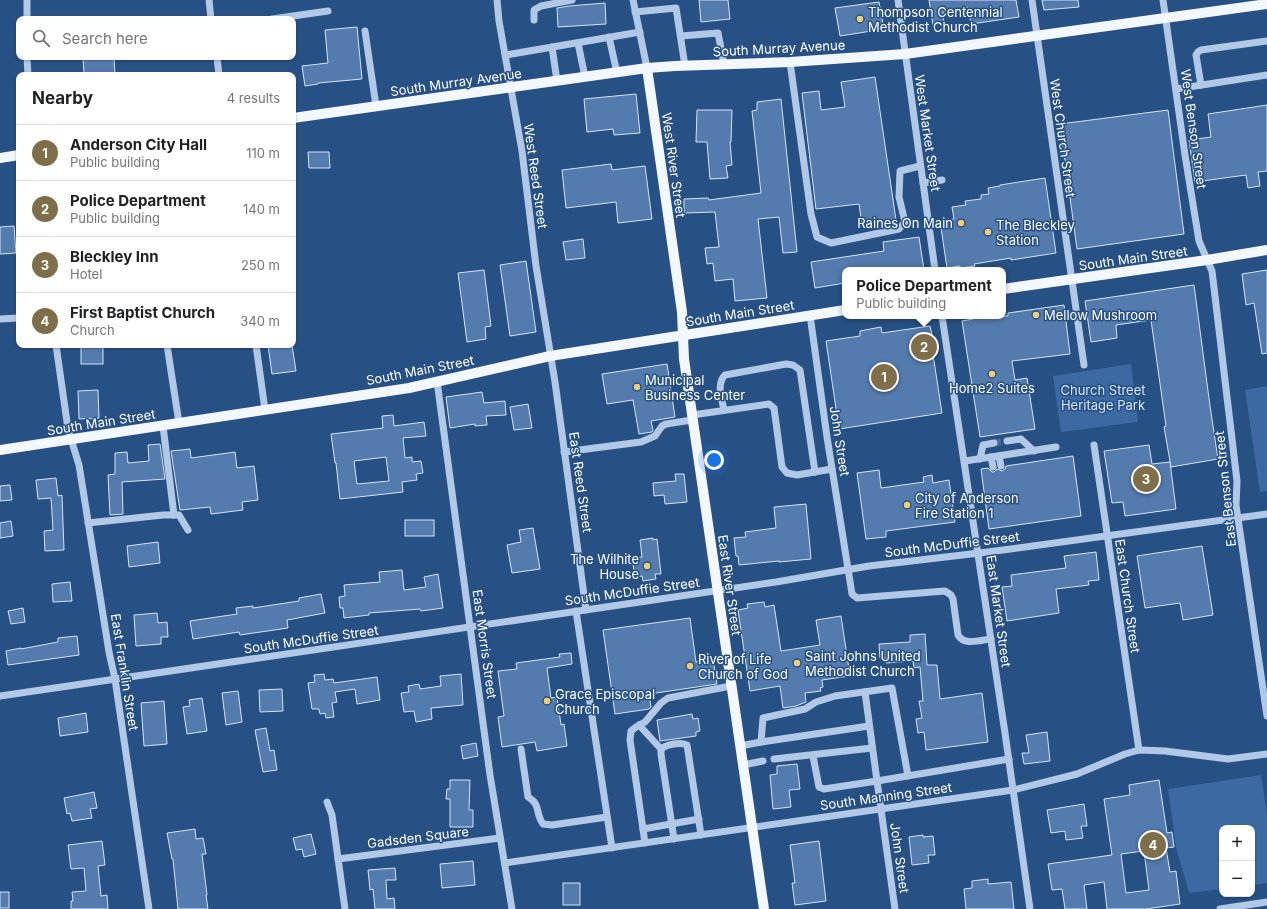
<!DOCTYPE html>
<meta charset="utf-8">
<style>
body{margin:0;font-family:Inter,sans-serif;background:#f6f6f6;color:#202124}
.controls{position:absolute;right:12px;bottom:12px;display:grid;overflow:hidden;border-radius:8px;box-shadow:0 1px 3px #0004}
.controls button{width:36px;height:36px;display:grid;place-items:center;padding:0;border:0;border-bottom:1px solid #e0e0e0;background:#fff;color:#202124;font:20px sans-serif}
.you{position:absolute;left:714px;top:460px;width:14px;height:14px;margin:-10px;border:3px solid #fff;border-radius:50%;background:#1a73e8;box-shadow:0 0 0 6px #1a73e833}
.badge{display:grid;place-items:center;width:26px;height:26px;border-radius:50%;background:#7e6e49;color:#fff;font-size:13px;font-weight:700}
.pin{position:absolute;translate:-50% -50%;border:2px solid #fff;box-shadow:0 1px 4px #0006}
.popup{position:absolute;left:842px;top:267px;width:164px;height:52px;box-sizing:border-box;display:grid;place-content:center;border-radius:8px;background:#fff;filter:drop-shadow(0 1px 3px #0005);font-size:13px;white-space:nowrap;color:#757577}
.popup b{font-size:15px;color:#202124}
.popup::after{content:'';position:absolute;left:50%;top:100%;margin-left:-8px;border:8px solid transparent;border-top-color:#fff}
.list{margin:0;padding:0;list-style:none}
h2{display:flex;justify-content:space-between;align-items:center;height:52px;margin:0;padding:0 16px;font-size:17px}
h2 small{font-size:13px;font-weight:400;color:#757577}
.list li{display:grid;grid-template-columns:26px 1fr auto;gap:12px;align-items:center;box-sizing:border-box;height:56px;padding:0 16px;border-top:1px solid #e0e0e0}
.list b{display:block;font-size:15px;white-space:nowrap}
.list p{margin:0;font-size:13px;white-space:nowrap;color:#757577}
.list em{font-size:13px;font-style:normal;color:#757577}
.icon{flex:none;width:22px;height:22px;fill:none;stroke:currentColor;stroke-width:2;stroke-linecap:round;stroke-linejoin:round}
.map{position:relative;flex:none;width:1267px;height:909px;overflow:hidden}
.search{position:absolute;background:#fff;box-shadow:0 1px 3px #0004;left:16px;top:16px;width:280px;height:44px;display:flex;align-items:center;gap:10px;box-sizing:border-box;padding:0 14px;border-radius:8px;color:#757577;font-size:15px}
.panel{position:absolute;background:#fff;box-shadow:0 1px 3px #0004;left:16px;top:72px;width:280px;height:276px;border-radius:8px}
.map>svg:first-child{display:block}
.green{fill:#3c69a1}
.building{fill:#547bae;stroke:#d4e4f6;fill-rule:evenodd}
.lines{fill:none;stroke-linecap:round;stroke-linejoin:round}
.minor-tunnel{stroke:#476a96;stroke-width:7;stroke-dasharray:7 3.5;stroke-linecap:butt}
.minor{stroke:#b1c9e7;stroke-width:7}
.major{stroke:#f3f7fe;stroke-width:10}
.poi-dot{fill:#f0cd77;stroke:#275084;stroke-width:1.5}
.labels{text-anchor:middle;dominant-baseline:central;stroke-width:3;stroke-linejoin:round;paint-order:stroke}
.poi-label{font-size:13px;fill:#fff;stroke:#275084;text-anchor:start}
.street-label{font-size:13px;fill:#fff;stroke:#275084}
.park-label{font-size:13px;fill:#d4e4f6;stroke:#275084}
</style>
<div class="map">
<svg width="1267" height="909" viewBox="0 0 1267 909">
<rect width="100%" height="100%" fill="#275084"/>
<g class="green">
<path d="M1131,364L1138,422L1061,432L1053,376Z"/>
<path d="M1267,386V491L1260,492L1245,390Z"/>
<path d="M1261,775L1267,814V883L1252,885V828H1222V889L1189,893L1176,847L1168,789Z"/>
</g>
<g class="building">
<path d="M699,0H728L730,19L701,22Z"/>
<path d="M929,0H1016L1019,17L971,24L968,8L943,12L944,24L933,25Z"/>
<path d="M1042,0H1078L1079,7L1044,10Z"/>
<path d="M879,2L884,29L840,36L835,8Z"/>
<path d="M605,3L606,24L558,27L557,8L569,6Z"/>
<path d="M357,27L362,79L318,83V84L305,86L302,66L328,63L325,30Z"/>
<path d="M83,57H114L115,75H84Z"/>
<path d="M875,77L896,220L862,225L859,204L816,209L802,93L819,91L821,110L845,107L841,82Z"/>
<path d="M636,94L640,133L614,135L613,129L587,132L584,99Z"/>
<path d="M781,99L797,252L783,253L779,217L758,219L767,298L735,301L733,279L715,281L713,263L707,264L705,248L719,247L715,212L684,213V199L708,198L709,200L761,193L752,111L757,110V102Z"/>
<path d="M1267,105V171L1258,172L1260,186L1248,188L1246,175L1195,182L1189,140L1211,137L1208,114Z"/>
<path d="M697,110H732L731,142H730L732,165L726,166L728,178L710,179L707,142H696Z"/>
<path d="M1168,110L1184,234L1077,249L1060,124Z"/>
<path d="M308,152H329L330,168H309Z"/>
<path d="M611,164L612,170L645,166L652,219L618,223L616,202L566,208L562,170Z"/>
<path d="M1045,178L1056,253L1011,260V258L974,264L975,266L960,268V266L947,268L940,221L954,219L952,207L966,205L965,201L981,199V195L989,194L988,188L1000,186V185Z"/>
<path d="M14,226L16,253L0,254V227Z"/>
<path d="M919,237L924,270H845V283L815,288L811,262L884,251L883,242Z"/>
<path d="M583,239L585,258L566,260L563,242Z"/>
<path d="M526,261L536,332L510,336L500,265Z"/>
<path d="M484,270L491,326L485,327L486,339L467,342L458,273Z"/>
<path d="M1267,270V353L1262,354L1254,303L1246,305L1242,274Z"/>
<path d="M1194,285L1210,406L1218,459L1171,467L1164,427L1166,426L1151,320L1116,325L1117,338L1091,342L1085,301Z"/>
<path d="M1064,305L1070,354L1012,361L1015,380L1027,378L1035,429L980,437L962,321L973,319V316H1008V313Z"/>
<path d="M930,326L932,335H930L942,413L839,429L826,341L860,336V331L881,327L882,333Z"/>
<path d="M268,345H278V346L292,345L296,371L272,374Z"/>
<rect x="81" y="347" width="22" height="17"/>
<path d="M667,364L675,417L651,421L653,430L652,432L639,434L633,400L607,404L602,374Z"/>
<path d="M98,390L99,418L79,419L78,391Z"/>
<path d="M482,392L484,403L505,401L506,415L486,416L487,425L475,426V424L450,428L446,397Z"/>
<path d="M528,404L532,428L514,430L510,407Z"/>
<path d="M393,415L394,426L424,422L426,436L403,438L405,458L412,457V462L421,461L423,473L416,474L417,480L402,482L403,492L340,499L336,463H335L331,434L383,428L382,416ZM386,457L389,481L357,484L354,461Z"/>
<path d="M160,444L165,479L122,482L123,514L110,515L108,475L115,474V453L127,452L128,463L149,461L148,445Z"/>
<path d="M1149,445L1152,464L1170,462L1176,509L1125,516L1123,502L1112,503L1104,451Z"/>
<path d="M190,449L191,458L235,452L237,468L254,466L258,500L242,502L243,510L211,514L210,507L180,510L171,451Z"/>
<path d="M1073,456L1081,516L989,529L981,469L988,468L992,472H994L997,469L1002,471L1005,469L1006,466Z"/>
<path d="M879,470L881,488L924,482L923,477L932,475L933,483L949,480L955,522L886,531V537L866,539L857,473Z"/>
<path d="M675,474H684L687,502L665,504L664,495L654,496L653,483L676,481Z"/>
<path d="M56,478L58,496L62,495L64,550L45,551L44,531L53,530L51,498L38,499L36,480Z"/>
<path d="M10,485L12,500L0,501V486Z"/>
<path d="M806,504L811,559L779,562V561L739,565L738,556H736L734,538L746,537L745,532L776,528L774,507Z"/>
<rect x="405" y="520" width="29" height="16"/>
<path d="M11,521L13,536L0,538V523Z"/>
<path d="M533,528L540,569L512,573L507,545L521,542L519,530Z"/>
<path d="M653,538V540L657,539L661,574H655L656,579L643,581L642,576L635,577L632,558L642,557L640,540Z"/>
<path d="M158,542L160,563L129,567L127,546Z"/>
<path d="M1202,546L1213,615L1183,620L1180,603L1145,608L1137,556Z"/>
<path d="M1096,552L1099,580L1088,581L1089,585L1056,589L1059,613L1007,621L1002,587L1012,586L1011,575L1066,568L1064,556Z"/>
<path d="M402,570L404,590L426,587L424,577L438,574L443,608L421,611L420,609L369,613V615L344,618L343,608H340L339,597L345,596L344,585L380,582L379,572Z"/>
<path d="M70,582L72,601L53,602L52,584Z"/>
<path d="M321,594L325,613L287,620L288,628L240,635L239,632L193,639L190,621L237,614L236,608L253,606V608L299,601V598Z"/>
<path d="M764,602L765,607L774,605L781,651L820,645L816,620L841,616L850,676L822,680L823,687L820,688L821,691L805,693L806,702L796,706L783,708L780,686L750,691L738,610L748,608L747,604Z"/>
<path d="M23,608L25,622L11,624L8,611Z"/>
<path d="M157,613L158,623L167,622L168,637H161V644L136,646L134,615Z"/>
<path d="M690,618L696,662L713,659L717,684L649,694L651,707L649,709L615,714L603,630Z"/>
<path d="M925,634L927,665H937L940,699L982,693L988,742L926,750L924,732L918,733L916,719L922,718L919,701H923L920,667L914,668L913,661L886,663V658H880L879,644L910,642V635Z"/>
<path d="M77,636L79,655L8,665L6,651L21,648V649L58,642V638Z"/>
<path d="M571,653L572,664L547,668L551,698L557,697L561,725L564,724L567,746L537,751L535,742L502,747L498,717L504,716L498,671L517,669L516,663L560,657L559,654Z"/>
<path d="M324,674L325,680L333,679L334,683L377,677L380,700L357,704L355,689L335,692L337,702L332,703L334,717L326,718L325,713L320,714L319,709H312L308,683L315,682L314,675Z"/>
<path d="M461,674L463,705L431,708L432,719L416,722L414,711L404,712L401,693L409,692L408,686L419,684L420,689L441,686L440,676Z"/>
<path d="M282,689L283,711L260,712L259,690Z"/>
<path d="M238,691L242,722L226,725L222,693Z"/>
<path d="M202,698L207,731L187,734L183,707L190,706L189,700Z"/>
<path d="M164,701L167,744L144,746L141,703Z"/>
<path d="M86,713L88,732L60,736L58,718Z"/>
<path d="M692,714L693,719L698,718L700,731L696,732V736L660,741L657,720Z"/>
<path d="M266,728L270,751L274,750L277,770L263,772L255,730Z"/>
<path d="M1047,732L1050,761L1024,764L1022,753H1029L1026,735Z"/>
<path d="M476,743L478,756L463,759L461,746Z"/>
<path d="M797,764L800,789L789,790L791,807L773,809L770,775L777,774V766Z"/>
<path d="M450,780H470L469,810H473V827H450V799H446L447,789H450Z"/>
<path d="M1159,780L1167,833L1172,832L1174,847L1166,848L1170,872L1176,871L1180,904L1146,909H1107L1104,882L1084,885L1087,909H1065L1062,889L1052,890L1048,864L1112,855L1104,799L1130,795L1129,785ZM1144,851L1149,890L1126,893L1121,854Z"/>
<path d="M94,792L97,808L90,809L92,818L72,821L70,813L67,814L64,798Z"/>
<path d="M1084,804L1087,826H1081L1083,838L1066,840L1065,831L1051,833L1047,810Z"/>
<path d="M195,829L196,839L203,838L206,854H202L207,895H206L208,909H178L173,859H172L167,833Z"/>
<path d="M311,834L316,854L304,857L302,849L296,850L293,838Z"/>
<path d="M923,835V837L933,836L935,855H928L929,863L912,865L909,837Z"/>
<path d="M102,841L105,865L98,866L101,896L107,895L108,909H71V901H73L72,892L86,891L84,868L71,869L68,845Z"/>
<path d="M819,841L826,901L795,905L792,883H795L790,845Z"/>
<path d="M473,861L475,885L442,888L440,864Z"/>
<path d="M395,868L396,880H386L387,899L394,898L395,909H375L373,889L370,890L368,870Z"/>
<path d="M988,879V884L1011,882L1014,909H966L964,889L972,888V881Z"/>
<rect x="563" y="883" width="17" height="22"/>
<rect x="0" y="892" width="9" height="16"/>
</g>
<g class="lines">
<path class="minor-tunnel" d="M994,443L1007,441"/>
<g class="minor">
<path d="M27,0V19"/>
<path d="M209,0L211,19"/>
<path d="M497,0L499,21L522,151L536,266L555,382L586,610"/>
<path d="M633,0L647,68"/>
<path d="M898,0L935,270"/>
<path d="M1032,0L1084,365"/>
<path d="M1163,0L1185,155L1199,241L1212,271L1237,481L1236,505L1267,716"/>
<path d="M635,12L676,8L685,66"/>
<path d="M272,19L328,11"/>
<path d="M534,20V10L541,6L572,0"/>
<path d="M365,31L376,106"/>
<path d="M681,36L718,33L724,64"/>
<path d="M609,37L617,73"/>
<path d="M578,43L585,77"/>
<path d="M552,47L557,81"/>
<path d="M506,55L640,32"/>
<path d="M27,57L28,75"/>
<path d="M217,57L219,75"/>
<path d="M790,62L811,214L817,237L831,243L899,229L905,222L899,197L900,171L920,166"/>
<path d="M1201,85L1196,55L1198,52L1201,50L1267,41"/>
<path d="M1176,89L1267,75"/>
<path d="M923,183L942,180"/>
<path d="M810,315L827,437L852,594L857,598L945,591L951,595L953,599L958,635C964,646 980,640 991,639"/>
<path d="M942,316L1005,733L1030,909"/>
<path d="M0,319L19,318"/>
<path d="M56,345L68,429L79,465L109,652L115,679L149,909"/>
<path d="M167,345L179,423"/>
<path d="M256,345L265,410"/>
<path d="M437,381L490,775L512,909"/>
<path d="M724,410C722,399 716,384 725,375L786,364L793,365L800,370L815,472"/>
<path d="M692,415L769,404L774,408L782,467L787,473L797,475L832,469"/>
<path d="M163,426L174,515"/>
<path d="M1007,441L1021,439L1034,451"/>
<path d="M1094,445L1139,750"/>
<path d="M564,452L641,442L655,436L662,426L666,424L692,420"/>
<path d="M999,456L1001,466"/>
<path d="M991,457L993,467"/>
<path d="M980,459L983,445L994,443"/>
<path d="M965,461L1056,447"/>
<path d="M88,523L163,515H179L188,530"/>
<path d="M576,611L612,848"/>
<path d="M0,696L776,582L869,566L988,552L1267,514"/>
<path d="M639,725L661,749V754L674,839"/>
<path d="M761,742L869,726"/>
<path d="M740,746L761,742L763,718L805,709L816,702L835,696L892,688L908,776"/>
<path d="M521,749L528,797C541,804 535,813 543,824L552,825L607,817"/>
<path d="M661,749C667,744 680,742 687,745L701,835"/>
<path d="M813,756L819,787L824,789L877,781L865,692"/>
<path d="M774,759L872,748"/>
<path d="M743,765L763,761"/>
<path d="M327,802L332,815L345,909"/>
<path d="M643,829L699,819"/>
<path d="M645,843L630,740L631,731L636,727L645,722L661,703L668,698L731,686"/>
<path d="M338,859L500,838"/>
<path d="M505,863L1013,790L1077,774L1125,754L1139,750L1165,751L1228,759L1267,754"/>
<path d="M895,909L877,781L1009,759"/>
<path d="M1220,909L1267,902"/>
</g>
<g class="major">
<path d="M647,68L682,312L684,359L764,909"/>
<path d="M293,118L647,68L675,66L790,62L905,54L1267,4"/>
<path d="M0,158L19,155"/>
<path d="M1003,289L1207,260L1267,250"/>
<path d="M0,450L409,388L550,356L845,310"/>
</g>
</g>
<g class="poi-dot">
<circle cx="860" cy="19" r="4"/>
<circle cx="961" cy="223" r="4"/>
<circle cx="988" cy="232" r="4"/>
<circle cx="1036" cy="315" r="4"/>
<circle cx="992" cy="374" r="4"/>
<circle cx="637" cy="387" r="4"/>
<circle cx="907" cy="505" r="4"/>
<circle cx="647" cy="566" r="4"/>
<circle cx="797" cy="663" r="4"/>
<circle cx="690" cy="666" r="4"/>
<circle cx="547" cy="701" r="4"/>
</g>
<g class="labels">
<g class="poi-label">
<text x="868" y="12">Thompson Centennial<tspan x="868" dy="15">Methodist Church</tspan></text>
<text x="953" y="223" text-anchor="end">Raines On Main</text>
<text x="996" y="225">The Bleckley<tspan x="996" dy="15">Station</tspan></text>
<text x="1044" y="315">Mellow Mushroom</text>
<text x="645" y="380">Municipal<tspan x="645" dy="15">Business Center</tspan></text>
<text x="992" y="388" text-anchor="middle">Home2 Suites</text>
<text x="915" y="498">City of Anderson<tspan x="915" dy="15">Fire Station 1</tspan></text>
<text x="639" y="559" text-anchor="end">The Wilhite<tspan x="639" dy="15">House</tspan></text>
<text x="805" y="656">Saint Johns United<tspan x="805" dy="15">Methodist Church</tspan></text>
<text x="698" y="659">River of Life<tspan x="698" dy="15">Church of God</tspan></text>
<text x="555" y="694">Grace Episcopal<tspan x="555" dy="15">Church</tspan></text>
</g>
<g class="street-label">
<text transform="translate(779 48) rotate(-3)">South Murray Avenue</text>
<text transform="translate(456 82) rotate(-8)">South Murray Avenue</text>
<text transform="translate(1194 129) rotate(82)">West Benson Street</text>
<text transform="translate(928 133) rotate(82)">West Market Street</text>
<text transform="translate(1063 138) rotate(82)">West Church Street</text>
<text transform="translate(674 165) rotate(82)">West River Street</text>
<text transform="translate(536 176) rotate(82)">West Reed Street</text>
<text transform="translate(1133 258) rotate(-8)">South Main Street</text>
<text transform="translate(740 313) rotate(-9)">South Main Street</text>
<text transform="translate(420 370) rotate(-11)">South Main Street</text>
<text transform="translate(101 422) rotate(-9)">South Main Street</text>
<text transform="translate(840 441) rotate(81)">John Street</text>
<text transform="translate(581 482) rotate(82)">East Reed Street</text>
<text transform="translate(1225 489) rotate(-96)">East Benson Street</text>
<text transform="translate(952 544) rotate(-7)">South McDuffie Street</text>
<text transform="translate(730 585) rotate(82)">East River Street</text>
<text transform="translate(632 591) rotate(-8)">South McDuffie Street</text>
<text transform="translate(1128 596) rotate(82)">East Church Street</text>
<text transform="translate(999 611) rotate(82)">East Market Street</text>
<text transform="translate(311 639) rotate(-8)">South McDuffie Street</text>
<text transform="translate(485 644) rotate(82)">East Morris Street</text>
<text transform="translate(125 672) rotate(81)">East Franklin Street</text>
<text transform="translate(886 796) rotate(-8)">South Manning Street</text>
<text transform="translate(418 837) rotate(-7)">Gadsden Square</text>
<text transform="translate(900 858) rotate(82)">John Street</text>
</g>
<g class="park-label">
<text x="1103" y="390">Church Street<tspan x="1103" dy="15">Heritage Park</tspan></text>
</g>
</g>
</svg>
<div class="controls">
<button>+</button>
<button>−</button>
</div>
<div class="you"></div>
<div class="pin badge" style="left:884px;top:377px">1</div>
<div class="pin badge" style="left:924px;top:347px">2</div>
<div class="popup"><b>Police Department</b>Public building</div>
<div class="pin badge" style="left:1146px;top:479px">3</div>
<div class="pin badge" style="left:1153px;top:845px">4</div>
<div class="search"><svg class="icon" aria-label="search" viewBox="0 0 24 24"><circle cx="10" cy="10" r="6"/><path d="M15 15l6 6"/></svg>Search here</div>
<section class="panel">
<h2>Nearby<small>4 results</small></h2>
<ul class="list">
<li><span class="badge">1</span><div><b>Anderson City Hall</b><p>Public building</p></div><em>110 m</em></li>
<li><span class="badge">2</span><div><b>Police Department</b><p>Public building</p></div><em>140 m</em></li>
<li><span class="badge">3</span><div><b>Bleckley Inn</b><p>Hotel</p></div><em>250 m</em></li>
<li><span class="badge">4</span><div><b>First Baptist Church</b><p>Church</p></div><em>340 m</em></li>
</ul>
</section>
</div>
